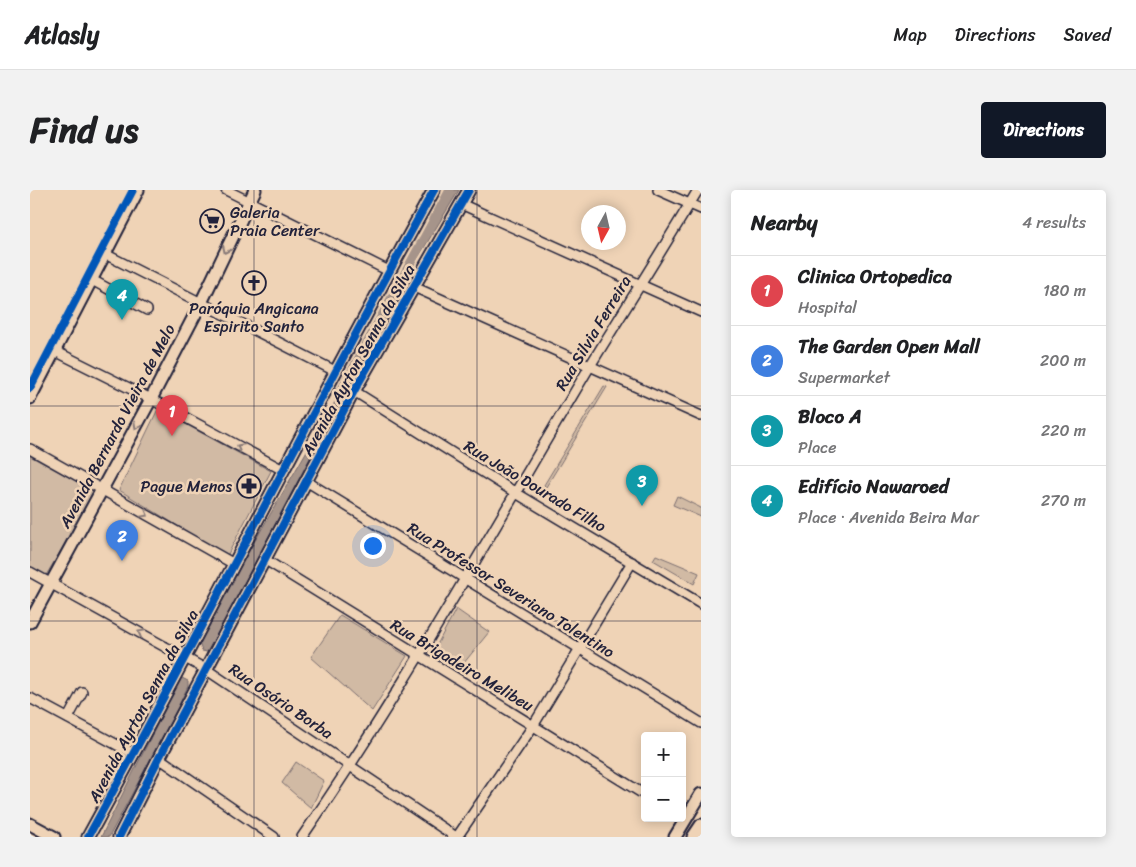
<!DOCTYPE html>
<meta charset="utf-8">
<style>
body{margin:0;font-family:Sriracha,sans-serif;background:#f2f2f2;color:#202124}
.controls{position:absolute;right:15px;bottom:15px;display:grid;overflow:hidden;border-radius:5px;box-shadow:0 2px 12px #0003}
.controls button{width:45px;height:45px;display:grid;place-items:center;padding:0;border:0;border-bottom:1px solid #e0e0e0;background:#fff;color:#202124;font:25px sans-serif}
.compass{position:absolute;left:551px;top:15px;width:45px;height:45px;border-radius:50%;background:#fff;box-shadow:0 2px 12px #0003;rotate:188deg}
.you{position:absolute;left:342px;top:355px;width:18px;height:18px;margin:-12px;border:4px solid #fff;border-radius:50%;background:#1a73e8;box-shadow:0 0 0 8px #1a73e833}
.badge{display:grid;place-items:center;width:32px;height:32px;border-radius:50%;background:#111827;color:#fff;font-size:16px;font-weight:700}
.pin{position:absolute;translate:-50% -41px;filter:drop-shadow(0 1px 2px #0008)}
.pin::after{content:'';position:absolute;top:26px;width:18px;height:15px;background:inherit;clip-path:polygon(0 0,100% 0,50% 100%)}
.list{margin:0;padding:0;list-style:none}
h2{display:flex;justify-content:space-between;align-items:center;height:65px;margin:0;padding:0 20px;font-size:21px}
h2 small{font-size:16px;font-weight:400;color:#757577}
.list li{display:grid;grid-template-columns:32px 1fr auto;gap:15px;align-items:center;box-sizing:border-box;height:70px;padding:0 20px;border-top:1px solid #e0e0e0}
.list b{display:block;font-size:19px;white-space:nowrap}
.list p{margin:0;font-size:16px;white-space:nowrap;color:#757577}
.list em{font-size:16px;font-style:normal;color:#757577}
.map{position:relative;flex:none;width:671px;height:647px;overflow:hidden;border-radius:5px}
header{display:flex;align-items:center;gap:30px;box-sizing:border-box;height:70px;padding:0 25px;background:#fff;border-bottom:1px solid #e0e0e0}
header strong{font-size:24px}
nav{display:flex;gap:28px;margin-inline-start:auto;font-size:18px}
.intro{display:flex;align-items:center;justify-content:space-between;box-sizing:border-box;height:120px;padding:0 30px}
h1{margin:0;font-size:35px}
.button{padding:12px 22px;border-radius:5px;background:#111827;color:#fff;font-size:18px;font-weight:700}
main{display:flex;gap:30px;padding:0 30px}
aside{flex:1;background:#fff;border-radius:5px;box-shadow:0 2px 12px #0003}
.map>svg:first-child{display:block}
.green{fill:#d1baa4;stroke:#7a6e70}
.water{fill:#a6948a;stroke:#71666a}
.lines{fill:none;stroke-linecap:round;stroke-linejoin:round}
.canal{stroke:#a6948a;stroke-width:9}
.minor-casing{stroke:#22223b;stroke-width:12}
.major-casing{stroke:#22223b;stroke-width:15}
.minor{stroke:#efd3b6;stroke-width:9}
.major{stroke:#efd3b6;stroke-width:11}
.cycleway-casing{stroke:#efd3b6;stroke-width:11}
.cycleway{stroke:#0057b8;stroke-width:8}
.oneway{stroke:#887a78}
.grid{fill:none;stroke:#22223b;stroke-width:1;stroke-opacity:0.55}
.labels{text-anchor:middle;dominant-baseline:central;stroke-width:5;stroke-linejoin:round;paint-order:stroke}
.poi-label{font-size:16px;fill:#22223b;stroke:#efd3b6;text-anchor:start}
.street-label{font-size:16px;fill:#22223b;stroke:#efd3b6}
</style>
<header>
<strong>Atlasly</strong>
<nav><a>Map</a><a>Directions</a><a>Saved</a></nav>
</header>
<div class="intro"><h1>Find us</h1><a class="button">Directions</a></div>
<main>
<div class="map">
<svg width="671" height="647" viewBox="0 0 671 647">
<rect width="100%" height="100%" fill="#efd3b6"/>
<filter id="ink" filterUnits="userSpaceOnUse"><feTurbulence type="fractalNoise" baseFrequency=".02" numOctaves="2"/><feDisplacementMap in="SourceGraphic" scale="10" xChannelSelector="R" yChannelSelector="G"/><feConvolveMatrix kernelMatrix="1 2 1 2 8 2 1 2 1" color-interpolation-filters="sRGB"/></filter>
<g filter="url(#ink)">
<g class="green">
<path d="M574,196L577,197L516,297L514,295Z"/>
<path d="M128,219L241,281L197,366L89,300Z"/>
<path d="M0,266L66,302L15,387L0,378Z"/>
<path d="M647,306L671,318V327L643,315Z"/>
<path d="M626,365L669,383L664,394L623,370Z"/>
<path d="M426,419L459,442L425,484L400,468Z"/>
<path d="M310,425L377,466L342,521L281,467Z"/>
<path d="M266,572L294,591L281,618L252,593Z"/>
</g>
<g class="water">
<path d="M421,0H429L366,104L179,460L177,462L172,461L169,453L192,408L316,193Z"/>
<path d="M152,488L158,491V496L146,521L79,647H71L149,491Z"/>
</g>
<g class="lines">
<path class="canal" d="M310,203L420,0"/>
<g class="minor-casing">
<g id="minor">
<path d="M196,0L359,81"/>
<path d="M628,0L671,19"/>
<path d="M431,14L671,122"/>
<path d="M75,64L305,181"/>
<path d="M62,90L117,120"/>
<path d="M384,97L671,226"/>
<path d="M25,161L121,209L253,280"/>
<path d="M324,201L486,303L671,414"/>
<path d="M0,259L204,374"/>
<path d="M276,291L671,533"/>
<path d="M234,369L615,605"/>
<path d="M0,382L177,480L426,647"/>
<path d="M0,508L104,564"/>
<path d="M38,528L52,502"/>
<path d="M129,568L244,647"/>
<path d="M272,647C377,495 466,334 560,176C596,117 633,59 668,0"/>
<path d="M427,647L503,536L602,372"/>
</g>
</g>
<g class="major-casing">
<g id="major">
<path d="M0,208L108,0"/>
<path d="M0,432L121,209L171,113L225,0"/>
<path d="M0,634L24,647"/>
<path d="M58,647C176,433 285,214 404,0"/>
<path d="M89,647L129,568L324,201L439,0"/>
<path d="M645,647L671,604"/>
<path d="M663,647L671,635"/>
</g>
</g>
<use href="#minor" class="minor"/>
<use href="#major" class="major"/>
<g class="cycleway-casing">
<g id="cycleway">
<path d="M0,198L103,0"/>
<path d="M58,647C176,433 285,214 404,0"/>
<path d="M89,647L129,568L324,201L439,0"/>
</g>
</g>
<use href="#cycleway" class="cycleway"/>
</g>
<defs><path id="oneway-chevron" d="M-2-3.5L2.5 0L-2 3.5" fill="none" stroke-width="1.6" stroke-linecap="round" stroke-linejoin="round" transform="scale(1.25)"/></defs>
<g class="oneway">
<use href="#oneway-chevron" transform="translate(196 60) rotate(116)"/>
<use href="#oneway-chevron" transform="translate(107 236) rotate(118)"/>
<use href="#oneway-chevron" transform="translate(210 257) rotate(-152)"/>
<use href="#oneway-chevron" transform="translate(115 324) rotate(29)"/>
<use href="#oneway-chevron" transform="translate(111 443) rotate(-151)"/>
</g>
</g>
<path class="grid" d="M224,0V647M447,0V647M0,216H671M0,431H671"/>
<defs>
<g id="supermarket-ring" transform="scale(1.25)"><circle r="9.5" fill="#efd3b6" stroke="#22223b" stroke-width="1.5"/><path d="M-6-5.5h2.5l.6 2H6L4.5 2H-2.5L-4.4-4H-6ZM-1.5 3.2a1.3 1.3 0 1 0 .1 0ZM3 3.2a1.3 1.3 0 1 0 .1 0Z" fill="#22223b"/></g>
<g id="church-ring" transform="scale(1.25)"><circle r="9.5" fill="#efd3b6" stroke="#22223b" stroke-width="1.5"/><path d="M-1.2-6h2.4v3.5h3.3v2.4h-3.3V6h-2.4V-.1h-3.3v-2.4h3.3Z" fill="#22223b"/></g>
<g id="pharmacy-ring" transform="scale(1.25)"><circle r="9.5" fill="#efd3b6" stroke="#22223b" stroke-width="1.5"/><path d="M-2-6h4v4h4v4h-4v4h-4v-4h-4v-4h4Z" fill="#22223b"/></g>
</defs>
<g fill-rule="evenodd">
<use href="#supermarket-ring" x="182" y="31"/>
<use href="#church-ring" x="224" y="93"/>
<use href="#pharmacy-ring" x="219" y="296"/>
</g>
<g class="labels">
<g class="poi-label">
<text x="200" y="22">Galeria<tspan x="200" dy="18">Praia Center</tspan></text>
<text x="224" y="118" text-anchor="middle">Paróquia Angicana<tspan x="224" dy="18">Espirito Santo</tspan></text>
<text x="202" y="296" text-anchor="end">Pague Menos</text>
</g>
<g class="street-label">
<text transform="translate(563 143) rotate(-59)">Rua Silvia Ferreira</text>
<text transform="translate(328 170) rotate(-61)">Avenida Ayrton Senna da Silva</text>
<text transform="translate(87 236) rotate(-62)">Avenida Bernardo Vieira de Melo</text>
<text transform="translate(505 296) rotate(31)">Rua João Dourado Filho</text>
<text transform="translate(481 400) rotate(32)">Rua Professor Severiano Tolentino</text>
<text transform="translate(432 475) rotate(31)">Rua Brigadeiro Melibeu</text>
<text transform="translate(251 511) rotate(34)">Rua Osório Borba</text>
<text transform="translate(113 516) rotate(-62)">Avenida Ayrton Senna da Silva</text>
</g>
</g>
</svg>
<div class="controls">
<button>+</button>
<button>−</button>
</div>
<svg class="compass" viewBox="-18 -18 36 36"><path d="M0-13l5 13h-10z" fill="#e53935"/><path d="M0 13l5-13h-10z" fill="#757577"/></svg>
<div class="you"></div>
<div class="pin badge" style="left:142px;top:246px;background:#e0444e">1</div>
<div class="pin badge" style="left:92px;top:371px;background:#3f7fe0">2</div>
<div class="pin badge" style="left:612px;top:316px;background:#0f9aa8">3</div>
<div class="pin badge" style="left:92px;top:130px;background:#0f9aa8">4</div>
</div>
<aside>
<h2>Nearby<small>4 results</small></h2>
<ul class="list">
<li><span class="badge" style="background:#e0444e">1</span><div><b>Clinica Ortopedica</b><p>Hospital</p></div><em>180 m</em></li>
<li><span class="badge" style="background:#3f7fe0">2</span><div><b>The Garden Open Mall</b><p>Supermarket</p></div><em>200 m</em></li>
<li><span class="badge" style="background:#0f9aa8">3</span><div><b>Bloco A</b><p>Place</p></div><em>220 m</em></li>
<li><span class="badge" style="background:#0f9aa8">4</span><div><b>Edifício Nawaroed</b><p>Place · Avenida Beira Mar</p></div><em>270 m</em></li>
</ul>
</aside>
</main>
